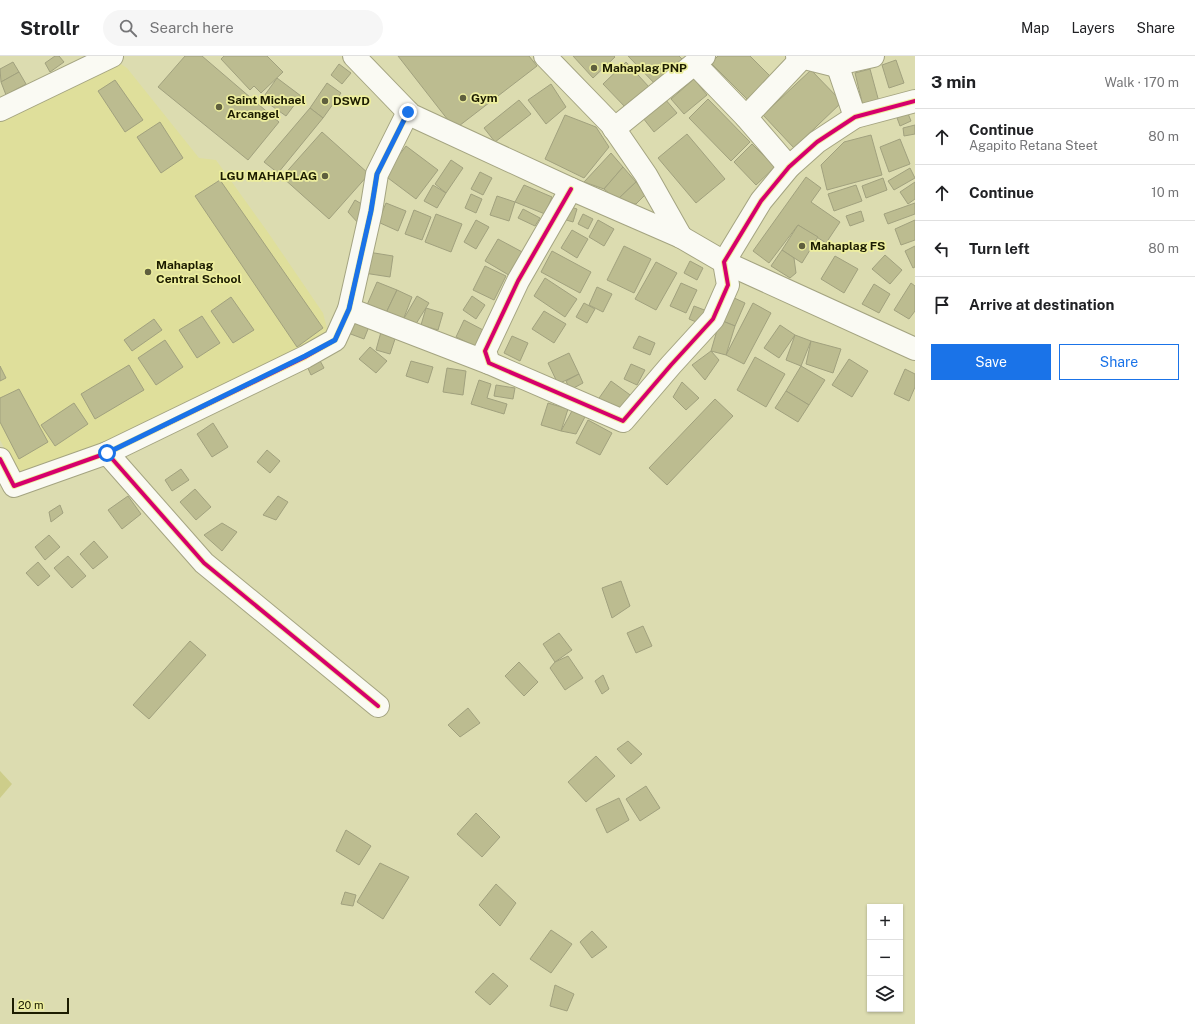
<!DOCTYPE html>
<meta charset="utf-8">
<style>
body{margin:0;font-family:"Public Sans",sans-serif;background:#f6f6f6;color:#202124}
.controls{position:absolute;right:12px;bottom:12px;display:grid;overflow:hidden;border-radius:0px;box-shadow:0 1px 3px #0004}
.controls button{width:36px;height:36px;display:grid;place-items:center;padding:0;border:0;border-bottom:1px solid #e0e0e0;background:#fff;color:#202124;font:20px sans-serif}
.scale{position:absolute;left:12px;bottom:10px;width:57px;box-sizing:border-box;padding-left:4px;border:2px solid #1c1c00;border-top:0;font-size:11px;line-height:14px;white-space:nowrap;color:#1c1c00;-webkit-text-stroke:3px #edee9e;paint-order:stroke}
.stop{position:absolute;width:12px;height:12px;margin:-9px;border:3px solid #1a73e8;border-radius:50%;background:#fff}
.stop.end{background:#1a73e8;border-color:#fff;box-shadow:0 1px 4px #0008}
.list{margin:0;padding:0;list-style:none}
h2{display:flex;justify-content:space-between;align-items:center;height:52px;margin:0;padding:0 16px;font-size:17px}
h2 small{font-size:13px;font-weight:400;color:#757577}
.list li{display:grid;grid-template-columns:26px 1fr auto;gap:12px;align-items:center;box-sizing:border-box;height:56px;padding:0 16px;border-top:1px solid #e0e0e0}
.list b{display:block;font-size:15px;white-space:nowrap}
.list p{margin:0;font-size:13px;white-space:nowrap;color:#757577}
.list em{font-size:13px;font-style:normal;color:#757577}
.actions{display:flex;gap:8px;padding:12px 16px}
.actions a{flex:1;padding:9px 0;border:1px solid #1a73e8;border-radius:0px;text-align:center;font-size:14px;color:#1a73e8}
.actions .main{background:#1a73e8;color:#fff}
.icon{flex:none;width:22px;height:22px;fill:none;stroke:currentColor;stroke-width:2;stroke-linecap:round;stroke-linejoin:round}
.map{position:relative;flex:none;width:915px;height:968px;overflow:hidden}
header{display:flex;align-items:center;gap:24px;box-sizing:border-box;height:56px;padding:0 20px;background:#fff;border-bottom:1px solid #e0e0e0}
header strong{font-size:19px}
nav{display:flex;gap:22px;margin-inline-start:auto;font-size:14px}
.search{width:280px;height:36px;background:#f6f6f6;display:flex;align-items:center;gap:10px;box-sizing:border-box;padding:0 14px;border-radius:22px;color:#757577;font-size:15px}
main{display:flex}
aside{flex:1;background:#fff}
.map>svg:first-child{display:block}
.built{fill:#dfdf9b}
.green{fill:#cdcd8a}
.building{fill:#bcbc90;stroke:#a1a17e}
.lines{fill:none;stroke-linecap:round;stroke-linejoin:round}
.minor-casing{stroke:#a4a481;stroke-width:24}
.minor{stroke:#fafaf3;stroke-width:22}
.cycleway-casing{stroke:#edee9e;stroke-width:6}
.cycleway{stroke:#d6006c;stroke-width:4}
.route{stroke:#1a73e8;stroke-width:5}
.poi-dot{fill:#5f5f3e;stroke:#edee9e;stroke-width:1.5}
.labels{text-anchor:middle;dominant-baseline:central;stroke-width:3.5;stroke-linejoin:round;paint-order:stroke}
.poi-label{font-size:12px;font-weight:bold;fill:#1c1c00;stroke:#edee9e;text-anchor:start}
</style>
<header>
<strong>Strollr</strong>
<div class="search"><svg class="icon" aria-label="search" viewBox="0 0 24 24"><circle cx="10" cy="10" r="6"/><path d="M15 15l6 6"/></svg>Search here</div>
<nav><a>Map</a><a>Layers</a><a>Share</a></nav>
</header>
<main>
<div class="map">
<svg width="915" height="968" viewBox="0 0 915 968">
<rect width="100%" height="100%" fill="#dcdcb0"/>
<path class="built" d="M116,5L127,12L199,102L216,104L267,175L323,257L328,276L302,294L24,429L0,384V57Z"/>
<path class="green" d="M0,715L12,728L0,742Z"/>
<g class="building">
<path d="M55,0H59L64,6L50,16L45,7Z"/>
<path d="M185,0H202L279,66L248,104L158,31Z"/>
<path d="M224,0H267L283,16L261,37L254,30L250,34L221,3Z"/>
<path d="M398,0H529L537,10L455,73Z"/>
<path d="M573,0H614L615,1L593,22Z"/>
<path d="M628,0H679L684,5L658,31Z"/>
<path d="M718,0H750L772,22L749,45L711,7Z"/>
<path d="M896,4L904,27L889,32L882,9Z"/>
<path d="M13,6L19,16L1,26L0,13Z"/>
<path d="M626,6L650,32L627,53L603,28Z"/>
<path d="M339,8L351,17L342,28L331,19Z"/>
<path d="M870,13L879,46L863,50L855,17Z"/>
<path d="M811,14L842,46L794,92L763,59Z"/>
<path d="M19,16L26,28L6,39L1,26Z"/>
<path d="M277,22L301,40L286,60L262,43Z"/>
<path d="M694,23L707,39L684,58L671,43Z"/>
<path d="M115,24L143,64L125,76L98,35Z"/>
<path d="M327,27L341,37L323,62L310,52Z"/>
<path d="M551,28L566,51L546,68L528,44Z"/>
<path d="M665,43L677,57L654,76L643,62Z"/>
<path d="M708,43L750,86L731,105L689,62Z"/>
<path d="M519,44L531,58L495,86L484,72Z"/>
<path d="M310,52L323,62L278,117L264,106Z"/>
<path d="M907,55L911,65L900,70L896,59Z"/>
<path d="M565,59L596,71L609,91L584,122L545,103Z"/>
<path d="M160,66L183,102L161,117L137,81Z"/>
<path d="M915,69V78L904,80L903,72Z"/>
<path d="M322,76L369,118L329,163L282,121Z"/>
<path d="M687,78L725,123L696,147L658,102Z"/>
<path d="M871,79L882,119L827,134L821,109L844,86Z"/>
<path d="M900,83L910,108L889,116L880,91Z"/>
<path d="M752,88L775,111L756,129L734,106Z"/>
<path d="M406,90L438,114L416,143L384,119Z"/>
<path d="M611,97L623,111L604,133L584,126Z"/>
<path d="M451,104L463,112L446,137L435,128Z"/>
<path d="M623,111L636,126L617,144L604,133Z"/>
<path d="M910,112L915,122L894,134L888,125Z"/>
<path d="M480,116L492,122L483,139L471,133Z"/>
<path d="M806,121L821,132L811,146L840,166L826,187L798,169L769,207L753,195Z"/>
<path d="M883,122L887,134L866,142L862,130Z"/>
<path d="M220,124L323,272L297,291L195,140Z"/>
<path d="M636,126L646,138L636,148L617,144Z"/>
<path d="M915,126V143L908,148L900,136Z"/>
<path d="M433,129L446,137L437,152L424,145Z"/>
<path d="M524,129L552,141L545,158L515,146Z"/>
<path d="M856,129L862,145L834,155L828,138Z"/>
<path d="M471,138L482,143L476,157L465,152Z"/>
<path d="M497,140L515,146L509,165L490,159Z"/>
<path d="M355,144L370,153L360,169L348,156Z"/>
<path d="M386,147L406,155L398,175L378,166Z"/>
<path d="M915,147V158L888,168L884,158Z"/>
<path d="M568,150L577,153L573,166L563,163Z"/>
<path d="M523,153L540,162L535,170L518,162Z"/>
<path d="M414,154L431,161L422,184L405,178Z"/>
<path d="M861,155L864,165L850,170L846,160Z"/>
<path d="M436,158L462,168L451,196L425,186Z"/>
<path d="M583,158L593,163L588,173L578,168Z"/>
<path d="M476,164L489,171L476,193L464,186Z"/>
<path d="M598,164L614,173L604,190L589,181Z"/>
<path d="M915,164V184L901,189L895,173Z"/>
<path d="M798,169L818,181L802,207L782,194Z"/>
<path d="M572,174L588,183L577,202L561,192Z"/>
<path d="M498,183L526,198L512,221L485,205Z"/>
<path d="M624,190L651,203L634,237L607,224Z"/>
<path d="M915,190V211L913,212L905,195Z"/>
<path d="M782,194L794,202L796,217L790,222L771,210Z"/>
<path d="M552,195L591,216L580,237L541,216Z"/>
<path d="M368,196L393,200L390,221L364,217Z"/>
<path d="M885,199L902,214L890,228L872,213Z"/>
<path d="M835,200L858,213L844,237L821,223Z"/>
<path d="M690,205L703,212L697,224L684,217Z"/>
<path d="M656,206L677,217L656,254L635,243Z"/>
<path d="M485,210L506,220L494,244L473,234Z"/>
<path d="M545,222L577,243L565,261L534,240Z"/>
<path d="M377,226L397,234L386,257L367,249Z"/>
<path d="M681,227L697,234L686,257L670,250Z"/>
<path d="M911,227L915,230V255L909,263L894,254Z"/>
<path d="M874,228L890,238L879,257L862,248Z"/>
<path d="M597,231L612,238L603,256L589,249Z"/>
<path d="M397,234L412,241L403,264L386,257Z"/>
<path d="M417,240L429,247L414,271L403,264Z"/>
<path d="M472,240L485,249L476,263L463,254Z"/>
<path d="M730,240L745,247L735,270L720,264Z"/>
<path d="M231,241L254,274L233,287L211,255Z"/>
<path d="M584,247L595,253L587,267L576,261Z"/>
<path d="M753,247L771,257L744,308L726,299Z"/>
<path d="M694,250L707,255L701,268L689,263Z"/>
<path d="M426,252L443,257L438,274L421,269Z"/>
<path d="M544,255L566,268L554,287L532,273Z"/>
<path d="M202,260L220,287L197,302L179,274Z"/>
<path d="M354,262L370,268L364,283L348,277Z"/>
<path d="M154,263L162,274L132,295L124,284Z"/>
<path d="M464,264L485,275L477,291L456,281Z"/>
<path d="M720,264L735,270L726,299L711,295Z"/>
<path d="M780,269L795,279L779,302L764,292Z"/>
<path d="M381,276L396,280L390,298L376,294Z"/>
<path d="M795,279L811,285L801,310L786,304Z"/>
<path d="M512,280L528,287L520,305L504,297Z"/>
<path d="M639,280L655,287L650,299L633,292Z"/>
<path d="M165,284L183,311L156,329L138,302Z"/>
<path d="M811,285L841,293L833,317L806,308Z"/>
<path d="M370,291L387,305L376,317L359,303Z"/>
<path d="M711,295L719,304L705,324L692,309Z"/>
<path d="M569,297L579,318L558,328L548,307Z"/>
<path d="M318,301L324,312L311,319L306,308Z"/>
<path d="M755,301L785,318L766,351L737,334Z"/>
<path d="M849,303L868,315L852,341L832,329Z"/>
<path d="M411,305L433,311L428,327L406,320Z"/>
<path d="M631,308L645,314L637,329L624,323Z"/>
<path d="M129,309L144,334L95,363L81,338Z"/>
<path d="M0,310L6,322L0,325Z"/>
<path d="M801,310L825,324L809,349L786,335Z"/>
<path d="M447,312L466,315L463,339L443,336Z"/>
<path d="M905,313L915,318V331L909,345L894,338Z"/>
<path d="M579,318L583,327L570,334L566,325Z"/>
<path d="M479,324L491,328L487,342L507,348L504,358L471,348Z"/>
<path d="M611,325L633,341L622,355L597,345Z"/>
<path d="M682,326L699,342L686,354L673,341Z"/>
<path d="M496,329L515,332L513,343L494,340Z"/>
<path d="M19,333L48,386L19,403L0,366V342Z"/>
<path d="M786,335L809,349L798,366L775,352Z"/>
<path d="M715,343L733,360L667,429L649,412Z"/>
<path d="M74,347L88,368L55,390L41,369Z"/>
<path d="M548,347L568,353L561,375L541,369Z"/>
<path d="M573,353L586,359L576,378L561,375Z"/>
<path d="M588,364L612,377L600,399L576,387Z"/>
<path d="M213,367L228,391L212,401L197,378Z"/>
<path d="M267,394L280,405L270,417L257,406Z"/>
<path d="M181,413L189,424L172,435L165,424Z"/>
<path d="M195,433L211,451L196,464L180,446Z"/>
<path d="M128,440L141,458L122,473L108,454Z"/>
<path d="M278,440L288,446L276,464L263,459Z"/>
<path d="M60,449L63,457L51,466L49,456Z"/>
<path d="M222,467L237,476L222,495L204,479Z"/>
<path d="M49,479L60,491L45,504L35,491Z"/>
<path d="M94,485L108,501L93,513L80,498Z"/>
<path d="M68,500L86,520L72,532L54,512Z"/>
<path d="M38,506L50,520L38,530L26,517Z"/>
<path d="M621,525L630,550L612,562L602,532Z"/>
<path d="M643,570L652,590L636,597L627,577Z"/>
<path d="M559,577L572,594L555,606L543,588Z"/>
<path d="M190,585L206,599L149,663L133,649Z"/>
<path d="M568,600L583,622L565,634L550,612L555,606Z"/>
<path d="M519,606L538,626L524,640L505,620Z"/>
<path d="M603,619L609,633L602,638L595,625Z"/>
<path d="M468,652L480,667L460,681L448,669Z"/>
<path d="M628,685L642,698L631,708L617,693Z"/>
<path d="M596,700L615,720L586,746L568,726Z"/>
<path d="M646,730L660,752L640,765L626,743Z"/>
<path d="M619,742L629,764L607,777L596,753Z"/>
<path d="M476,757L500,781L482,801L457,778Z"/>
<path d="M346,774L371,790L359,809L336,795Z"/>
<path d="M380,807L409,821L383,863L357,846Z"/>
<path d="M496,828L516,847L500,870L479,849Z"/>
<path d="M345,836L356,839L353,850L341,848Z"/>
<path d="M551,874L572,888L551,917L530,903Z"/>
<path d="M592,875L607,891L592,902L580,886Z"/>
<path d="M493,917L508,930L490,949L475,936Z"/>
<path d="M555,929L574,938L567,955L550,950Z"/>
</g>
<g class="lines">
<g class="minor-casing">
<g id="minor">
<path d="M354,0L411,59L571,133L681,181L724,206L915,293"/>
<path d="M545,0L611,68L646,119L681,181"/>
<path d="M797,0L833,9L873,0"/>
<path d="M695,8L746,61L789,111"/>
<path d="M837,8L855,61"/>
<path d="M0,54L112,0"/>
<path d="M746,61L803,1"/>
<path d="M614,73L704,0"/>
<path d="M571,133L518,225L485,295L489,307L623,365L671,309L713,263L728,229L724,206L761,145L789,111L817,86L855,61L915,45"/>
<path d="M349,253L489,307"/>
<path d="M107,397L305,301L335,284L349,253L371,155L377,118L408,56"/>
<path d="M0,403L14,430L107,397L204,507L378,650"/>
</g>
</g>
<use href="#minor" class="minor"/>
<g class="cycleway-casing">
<g id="cycleway">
<path d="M571,133L518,225L485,295L489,307L623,365L671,309L713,263L728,229L724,206L761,145L789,111L817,86L855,61L915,45"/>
<path d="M107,397L305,301L335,284L349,253L371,155L377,118L408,56"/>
<path d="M0,403L14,430L107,397L204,507L378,650"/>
</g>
</g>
<use href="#cycleway" class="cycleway"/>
</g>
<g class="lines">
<path class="route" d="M107,397L305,300L335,284L349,253L371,155L377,118L408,56"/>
</g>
<g class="poi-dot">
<circle cx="594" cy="12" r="4"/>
<circle cx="463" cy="42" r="4"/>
<circle cx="325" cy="45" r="4"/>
<circle cx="219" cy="51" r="4"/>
<circle cx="325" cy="120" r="4"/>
<circle cx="802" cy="190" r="4"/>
<circle cx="148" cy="216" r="4"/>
</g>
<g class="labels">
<g class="poi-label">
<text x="602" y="12">Mahaplag PNP</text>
<text x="471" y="42">Gym</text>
<text x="227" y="44">Saint Michael<tspan x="227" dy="14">Arcangel</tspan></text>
<text x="333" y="45">DSWD</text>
<text x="317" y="120" text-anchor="end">LGU MAHAPLAG</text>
<text x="810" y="190">Mahaplag FS</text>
<text x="156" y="209">Mahaplag<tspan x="156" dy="14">Central School</tspan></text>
</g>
</g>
</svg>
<div class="controls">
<button>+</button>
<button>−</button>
<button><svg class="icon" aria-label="layers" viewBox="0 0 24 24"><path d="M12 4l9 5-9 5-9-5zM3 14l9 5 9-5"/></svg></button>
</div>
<div class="scale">20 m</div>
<div class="stop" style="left:107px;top:397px"></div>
<div class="stop end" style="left:408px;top:56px"></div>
</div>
<aside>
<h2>3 min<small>Walk · 170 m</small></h2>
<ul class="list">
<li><svg class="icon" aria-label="ahead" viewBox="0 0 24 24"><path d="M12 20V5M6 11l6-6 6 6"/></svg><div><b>Continue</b><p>Agapito Retana Steet</p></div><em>80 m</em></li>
<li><svg class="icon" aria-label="ahead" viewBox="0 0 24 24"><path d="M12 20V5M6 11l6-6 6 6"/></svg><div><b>Continue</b></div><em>10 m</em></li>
<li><svg class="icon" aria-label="left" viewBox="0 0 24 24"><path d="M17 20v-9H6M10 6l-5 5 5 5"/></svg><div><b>Turn left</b></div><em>80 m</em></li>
<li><svg class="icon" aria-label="arrive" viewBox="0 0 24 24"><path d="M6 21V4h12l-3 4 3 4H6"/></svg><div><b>Arrive at destination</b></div></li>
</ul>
<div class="actions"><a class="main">Save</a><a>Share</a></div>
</aside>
</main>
